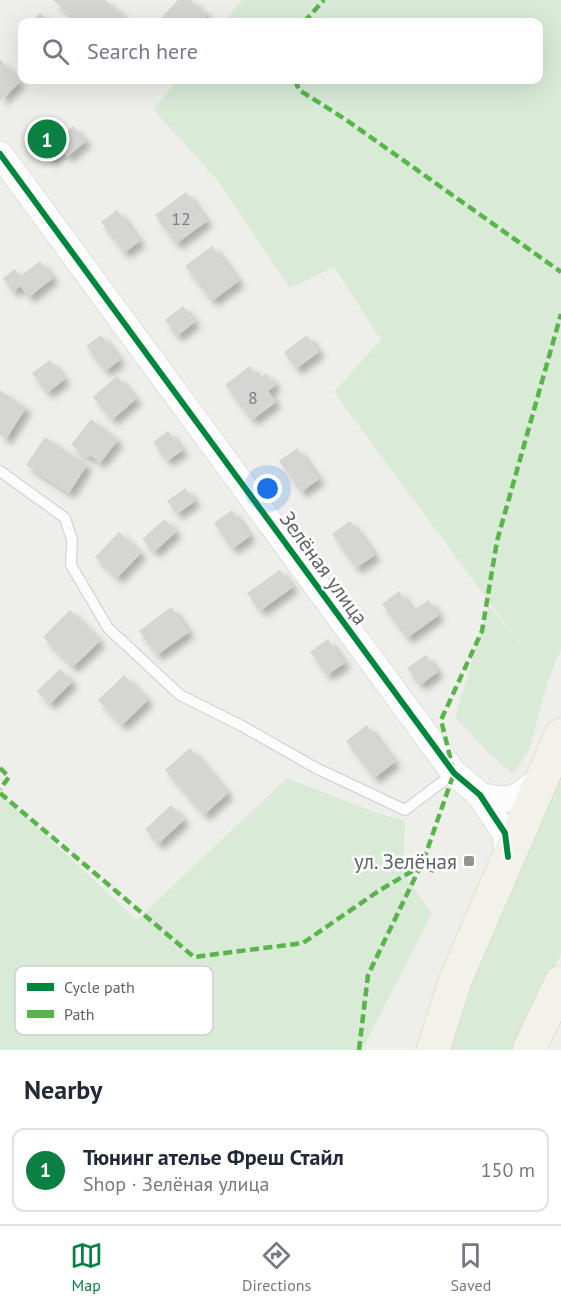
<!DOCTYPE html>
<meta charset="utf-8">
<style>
body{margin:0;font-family:"PT Sans",sans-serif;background:#f6f6f7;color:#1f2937}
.you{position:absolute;left:268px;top:489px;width:21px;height:21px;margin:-15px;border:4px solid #fff;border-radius:50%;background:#1a73e8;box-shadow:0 0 0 9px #1a73e833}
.badge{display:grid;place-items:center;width:39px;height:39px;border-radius:50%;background:#0b8043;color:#fff;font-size:20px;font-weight:700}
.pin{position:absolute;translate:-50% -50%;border:3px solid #fff;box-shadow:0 2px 6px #0006}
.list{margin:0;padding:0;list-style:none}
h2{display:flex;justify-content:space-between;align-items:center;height:78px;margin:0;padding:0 24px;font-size:26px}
h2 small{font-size:20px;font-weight:400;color:#747a83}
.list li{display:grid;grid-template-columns:39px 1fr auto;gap:18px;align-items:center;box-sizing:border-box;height:84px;margin:0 12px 12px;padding:0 12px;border:2px solid #e0e1e3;border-radius:12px}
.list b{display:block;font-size:22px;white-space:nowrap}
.list p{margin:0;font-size:20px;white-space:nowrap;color:#747a83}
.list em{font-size:20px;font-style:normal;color:#747a83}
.icon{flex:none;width:33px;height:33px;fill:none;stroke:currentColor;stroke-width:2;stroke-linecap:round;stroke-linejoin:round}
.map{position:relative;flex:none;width:561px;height:1050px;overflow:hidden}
.search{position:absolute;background:#fff;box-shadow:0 6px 24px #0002;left:18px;right:18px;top:18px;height:66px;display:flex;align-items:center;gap:15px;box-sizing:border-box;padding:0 21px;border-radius:12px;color:#747a83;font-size:22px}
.sheet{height:174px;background:#fff}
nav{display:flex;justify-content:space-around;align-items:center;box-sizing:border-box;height:84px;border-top:2px solid #e0e1e3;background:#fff;font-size:16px;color:#747a83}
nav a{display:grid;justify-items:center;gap:3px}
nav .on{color:#0b8043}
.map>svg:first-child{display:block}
.green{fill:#d9ead7}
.building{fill:#d5d5d3;filter:url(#shadow)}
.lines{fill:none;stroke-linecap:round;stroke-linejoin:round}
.service-casing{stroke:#cbcccc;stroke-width:12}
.tertiary-casing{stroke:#cbcccc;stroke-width:27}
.primary-casing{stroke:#d5ceba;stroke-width:34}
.service{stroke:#fcfcfc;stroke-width:10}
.tertiary{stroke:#fcfcfc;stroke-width:26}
.primary{stroke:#f3f2ea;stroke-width:33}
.quiet{stroke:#58b549;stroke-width:4.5;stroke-dasharray:9 4.5;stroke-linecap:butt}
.cycleway-casing{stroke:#fff;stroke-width:10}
.cycleway{stroke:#00873e;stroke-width:6}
.poi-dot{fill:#919495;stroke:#fff;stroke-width:2}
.labels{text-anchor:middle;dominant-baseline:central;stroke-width:5;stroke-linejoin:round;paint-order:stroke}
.number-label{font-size:18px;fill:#7e8183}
.street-label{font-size:21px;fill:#5f6367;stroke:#fff}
.poi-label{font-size:21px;fill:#5f6367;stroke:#fff;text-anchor:end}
.key{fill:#fff;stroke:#cfd0d1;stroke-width:1.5}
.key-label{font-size:16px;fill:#5f6367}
</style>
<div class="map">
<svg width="561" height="1050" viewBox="0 0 561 1050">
<defs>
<filter id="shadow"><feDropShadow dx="5.5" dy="5.5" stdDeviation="3" flood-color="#0004"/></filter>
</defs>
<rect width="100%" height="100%" fill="#eeeeea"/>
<g class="green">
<path d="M242,0H561V649L548,681L529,750L513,774L489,753L455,717L489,606L529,656L334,392L381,340L334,267L290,288L218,181L153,109L178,80H538V22H224Z"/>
<path d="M561,775V953L520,1050H445L452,1026Z"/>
<path d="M287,778L379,814L405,821L403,874L432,913L362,1050H0V793L137,920Z"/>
</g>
<g class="building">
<path d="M53,0H105L123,16L117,22H79Z"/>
<path d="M178,0H191L207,15L200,22H157Z"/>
<path d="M40,13L50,22H30Z"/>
<path d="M0,59L20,82L0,101Z"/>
<path d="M44,126L57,140L73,126L86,141L67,157L62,151L51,161L31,139Z"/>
<path d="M186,192L207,221L176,244L155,215Z"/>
<path d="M117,210L140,241L124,253L101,222Z"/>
<path d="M212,246L239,281L212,301L185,266Z"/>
<path d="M40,261L53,278L29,297L20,286L13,292L3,278L15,269L21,276Z"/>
<path d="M183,306L195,322L177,336L165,320Z"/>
<path d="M101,335L120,360L105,371L86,346Z"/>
<path d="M307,335L319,352L296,369L284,352Z"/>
<path d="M50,360L65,379L47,393L32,373Z"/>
<path d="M250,366L259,379L266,373L276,385L268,391L276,402L252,420L225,385Z"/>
<path d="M117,376L136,399L112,420L93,397Z"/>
<path d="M0,390L26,408L6,439L0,435Z"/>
<path d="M91,419L118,440L100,463L90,455L88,458L71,445Z"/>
<path d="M168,431L183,450L167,461L153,442Z"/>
<path d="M45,437L87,465L69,493L26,465Z"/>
<path d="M297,448L319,479L301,492L279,461Z"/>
<path d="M185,488L195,501L177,514L167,501Z"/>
<path d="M232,510L250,536L232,549L214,523Z"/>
<path d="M165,519L176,532L154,552L142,539Z"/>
<path d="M350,521L375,555L356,568L332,534Z"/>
<path d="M119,532L141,553L117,578L95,557Z"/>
<path d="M280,570L293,587L260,611L247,593Z"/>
<path d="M399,591L413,611L428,600L439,615L407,638L382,604Z"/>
<path d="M171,607L189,632L157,655L139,631Z"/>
<path d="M70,610L100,641L73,667L43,637Z"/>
<path d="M328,639L345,663L327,675L310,652Z"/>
<path d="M426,655L438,672L420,685L407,668Z"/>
<path d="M60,669L72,682L50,704L37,691Z"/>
<path d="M124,675L148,700L122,725L98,700Z"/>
<path d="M367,725L395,762L374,778L346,741Z"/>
<path d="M190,748L228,793L204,815L165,770Z"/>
<path d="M171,805L184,820L158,844L145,829Z"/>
</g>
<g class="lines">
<g class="service-casing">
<path id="service" d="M0,471L65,518L72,540L71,565L108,628L180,695L242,726L316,768L405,810L454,773"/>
</g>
<g class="tertiary-casing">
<g id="tertiary">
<path d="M0,154L454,773L480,795L493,815L505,833L508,857"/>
<path d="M480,795C515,805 516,797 543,777"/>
</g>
</g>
<g class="primary-casing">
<g id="primary">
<path d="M433,1050L455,981L561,735"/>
<path d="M529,1050L561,982"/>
</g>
</g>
<use href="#service" class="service"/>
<use href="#tertiary" class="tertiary"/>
<use href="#primary" class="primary"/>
<g class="quiet">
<path d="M304,22L324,0"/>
<path d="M295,80L299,90L345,119L561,272"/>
<path d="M0,768L9,777L0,789"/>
<path d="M0,793L194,957L303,943L380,890L421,866L434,871"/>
<path d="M359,1050L368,975L424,859L454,773L441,720L482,631L497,541L561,314"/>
</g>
<g class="cycleway-casing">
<path id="cycleway" d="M0,154L454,773L480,795L493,815L505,833L508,857"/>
</g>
<use href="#cycleway" class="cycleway"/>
</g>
<rect class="poi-dot" x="463" y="855" width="12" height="12" rx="3"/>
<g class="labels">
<g class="number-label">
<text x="181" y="218">12</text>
<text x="253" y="397">8</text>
</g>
<g class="street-label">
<text transform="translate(324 568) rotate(54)">Зелёная улица</text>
</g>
<g class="poi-label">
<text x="457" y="861">ул. Зелёная</text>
</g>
</g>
<rect x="15" y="966" width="198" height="69" rx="9" class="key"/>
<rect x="27" y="983" width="27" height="8" fill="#00873e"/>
<rect x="27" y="1010" width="27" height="8" fill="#58b549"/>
<g class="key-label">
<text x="64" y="993">Cycle path</text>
<text x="64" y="1020">Path</text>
</g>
</svg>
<div class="you"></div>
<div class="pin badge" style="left:47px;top:139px">1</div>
<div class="search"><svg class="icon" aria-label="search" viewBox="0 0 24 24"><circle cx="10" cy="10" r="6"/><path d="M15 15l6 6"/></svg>Search here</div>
</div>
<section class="sheet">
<h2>Nearby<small></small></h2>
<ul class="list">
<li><span class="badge">1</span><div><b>Тюнинг ателье Фреш Стайл</b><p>Shop · Зелёная улица</p></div><em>150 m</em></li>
</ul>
</section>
<nav>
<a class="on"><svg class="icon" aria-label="map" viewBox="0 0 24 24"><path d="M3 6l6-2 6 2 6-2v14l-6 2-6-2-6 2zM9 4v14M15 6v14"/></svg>Map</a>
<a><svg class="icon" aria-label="directions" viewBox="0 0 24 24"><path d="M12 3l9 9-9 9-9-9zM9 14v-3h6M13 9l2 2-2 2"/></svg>Directions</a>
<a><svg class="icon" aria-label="saved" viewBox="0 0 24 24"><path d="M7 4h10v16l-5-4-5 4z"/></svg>Saved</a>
</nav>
